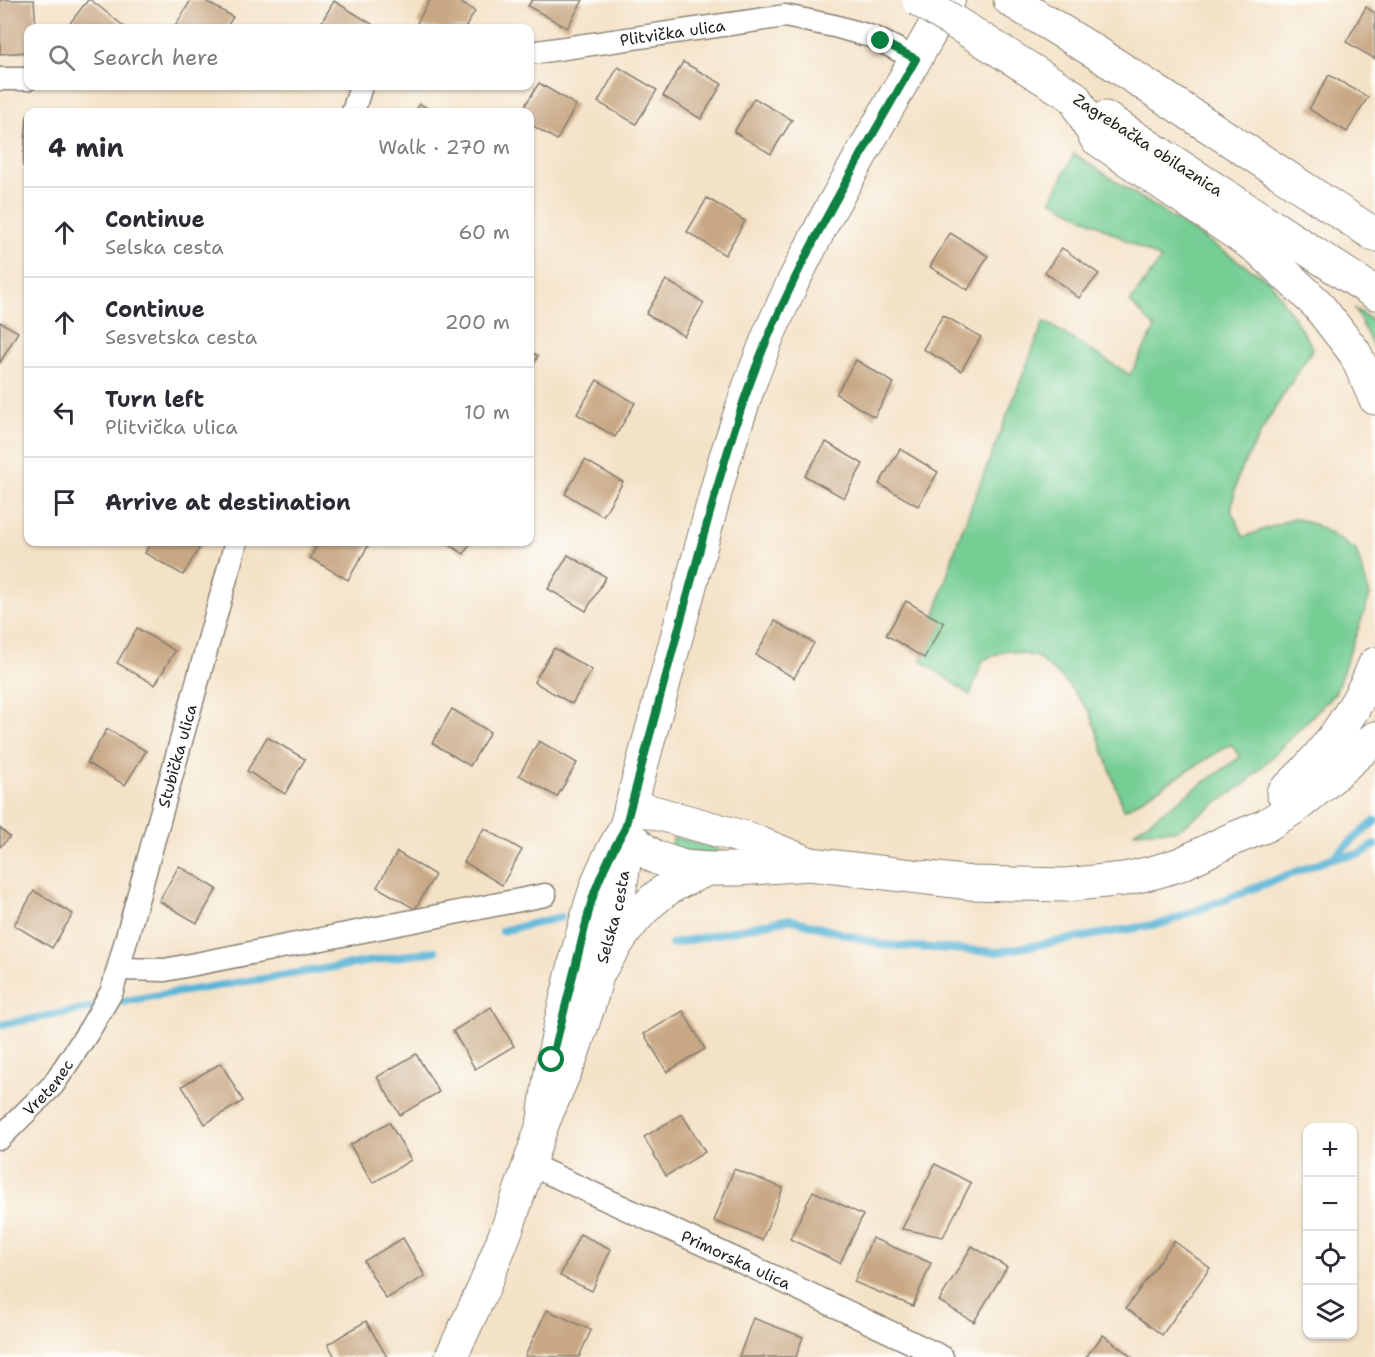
<!DOCTYPE html>
<meta charset="utf-8">
<style>
body{margin:0;font-family:"Shantell Sans",sans-serif;background:#f2f2f3;color:#2b2b33}
.controls{position:absolute;right:18px;bottom:18px;display:grid;overflow:hidden;border-radius:12px;box-shadow:0 2px 4px #0004}
.controls button{width:54px;height:54px;display:grid;place-items:center;padding:0;border:0;border-bottom:2px solid #e1e1e2;background:#fff;color:#2b2b33;font:30px sans-serif}
.stop{position:absolute;width:18px;height:18px;margin:-14px;border:4px solid #0b8043;border-radius:50%;background:#fff}
.stop.end{background:#0b8043;border-color:#fff;box-shadow:0 2px 6px #0008}
.list{margin:0;padding:0;list-style:none}
h2{display:flex;justify-content:space-between;align-items:center;height:78px;margin:0;padding:0 24px;font-size:26px}
h2 small{font-size:20px;font-weight:400;color:#7c7c81}
.list li{display:grid;grid-template-columns:39px 1fr auto;gap:18px;align-items:center;box-sizing:border-box;height:90px;padding:0 24px;border-top:2px solid #e1e1e2}
.list b{display:block;font-size:22px;white-space:nowrap}
.list p{margin:0;font-size:20px;white-space:nowrap;color:#7c7c81}
.list em{font-size:20px;font-style:normal;color:#7c7c81}
.icon{flex:none;width:33px;height:33px;fill:none;stroke:currentColor;stroke-width:2;stroke-linecap:round;stroke-linejoin:round}
.map{position:relative;flex:none;width:1375px;height:1357px;overflow:hidden}
.search{position:absolute;background:#fff;box-shadow:0 2px 4px #0004;left:24px;top:24px;width:510px;height:66px;display:flex;align-items:center;gap:15px;box-sizing:border-box;padding:0 21px;border-radius:12px;color:#7c7c81;font-size:22px}
.panel{position:absolute;background:#fff;box-shadow:0 2px 4px #0004;left:24px;top:108px;width:510px;height:438px;border-radius:12px}
.map>svg:first-child{display:block}
.green{fill:#76ce94;stroke:#497558;stroke-width:1.5}
.lines{fill:none;stroke-linecap:round;stroke-linejoin:round}
.stream{stroke:#59b4d7;stroke-width:8}
.building{fill:#c8a784}
.minor-casing{stroke:#887f72;stroke-width:25}
.secondary-casing{stroke:#887f72;stroke-width:34}
.motorway-casing{stroke:#887f72;stroke-width:35}
.minor{stroke:#fff;stroke-width:22}
.secondary{stroke:#fff;stroke-width:32}
.motorway{stroke:#fff;stroke-width:33}
.motorway-bridge-casing{stroke:#887f72;stroke-width:35;stroke-linecap:butt}
.motorway-bridge{stroke:#fff;stroke-width:33}
.route{stroke:#0b8043;stroke-width:8}
.labels{text-anchor:middle;dominant-baseline:central;stroke-width:5;stroke-linejoin:round;paint-order:stroke}
.street-label{font-size:16px;fill:#1c1c1c;stroke:#fdfcf7}
</style>
<div class="map">
<svg width="1375" height="1357" viewBox="0 0 1375 1357">
<rect width="100%" height="100%" fill="#fdfcf7"/>
<filter id="ink" filterUnits="userSpaceOnUse"><feTurbulence type="fractalNoise" baseFrequency=".0167" numOctaves="2"/><feDisplacementMap in="SourceGraphic" scale="12" xChannelSelector="R" yChannelSelector="G"/><feConvolveMatrix kernelMatrix="1 2 1 2 8 2 1 2 1" color-interpolation-filters="sRGB"/></filter>
<filter id="wash" filterUnits="userSpaceOnUse"><feTurbulence type="fractalNoise" baseFrequency=".008" numOctaves="4" result="noise"/><feDisplacementMap in="SourceGraphic" scale="24" xChannelSelector="R" yChannelSelector="G"/><feGaussianBlur stdDeviation="1.35" result="paint"/><feColorMatrix in="noise" values="0 0 0 0 0 0 0 0 0 0 0 0 0 0 0 0 0 1.4 0 .05"/><feComposite in="paint" operator="in"/></filter>
<g filter="url(#wash)">
<rect width="100%" height="100%" fill="#f4e2c7"/>
<g class="green">
<path d="M1074,154L1271,282L1313,348L1269,418L1238,475L1231,510L1244,537L1294,518L1316,525L1356,550L1370,596L1335,693L1245,784L1177,830L1134,832L1240,757L1231,744L1124,810L1090,712L1064,680L1037,657L1006,650L983,660L970,695L921,660L958,540L1044,321L1130,375L1155,328L1130,302L1161,259L1051,200Z"/>
<path d="M1355,309L1375,322V351Z"/>
<path d="M674,837L714,848L729,855L669,850Z"/>
</g>
<g class="lines">
<g class="stream">
<path d="M1333,858L1360,854L1375,845"/>
<path d="M502,931L561,917"/>
<path d="M672,944L789,919L884,945L997,952L1164,923L1332,858L1375,821"/>
<path d="M0,1025L142,998L435,951"/>
</g>
</g>
<g id="blocks">
<g class="building">
<path d="M0,0H34L36,28H28V52L0,54Z"/>
<path d="M88,0H91L126,28H66Z"/>
<path d="M191,0H204L233,17L226,28H174Z"/>
<path d="M430,0H456L475,11L465,28H427L417,23Z"/>
<path d="M532,0H583L567,28L528,6Z"/>
<path d="M334,1L372,24L370,28H318Z"/>
<path d="M1366,7L1375,13V59L1346,42Z"/>
<path d="M683,62L722,84L701,119L663,96Z"/>
<path d="M618,67L657,90L636,124L598,102Z"/>
<path d="M1329,75L1368,97L1347,132L1309,109Z"/>
<path d="M539,83L576,105L557,140L530,124V112H521Z"/>
<path d="M754,98L792,120L771,154L734,132Z"/>
<path d="M420,104L434,112H415Z"/>
<path d="M27,116H28V167L23,166Z"/>
<path d="M707,198L745,221L725,255L687,232Z"/>
<path d="M950,233L988,256L968,290L930,267Z"/>
<path d="M1062,248L1099,274L1079,298L1045,272Z"/>
<path d="M666,280L704,303L684,336L646,314Z"/>
<path d="M943,315L981,337L961,371L923,349Z"/>
<path d="M0,322L18,332L0,363Z"/>
<path d="M530,351L538,356L530,371Z"/>
<path d="M856,360L894,383L874,417L836,394Z"/>
<path d="M597,380L635,403L615,437L577,414Z"/>
<path d="M826,442L863,464L844,498L805,476Z"/>
<path d="M900,449L938,472L918,506L879,484Z"/>
<path d="M585,460L623,482L603,516L565,494Z"/>
<path d="M151,542H203L183,575L145,553Z"/>
<path d="M319,542H361L368,546L348,580L310,558Z"/>
<path d="M444,542H471L464,554Z"/>
<path d="M568,555L606,577L586,611L548,589Z"/>
<path d="M906,601L944,623L924,658L886,635Z"/>
<path d="M775,621L814,643L794,678L756,655Z"/>
<path d="M137,628L175,651L155,685L117,663Z"/>
<path d="M554,648L592,670L572,704L534,682Z"/>
<path d="M452,709L490,732L470,766L432,743Z"/>
<path d="M107,729L146,751L125,785L87,763Z"/>
<path d="M267,737L305,759L285,794L247,771Z"/>
<path d="M539,741L577,763L557,797L519,775Z"/>
<path d="M0,828L10,837L0,847Z"/>
<path d="M484,828L522,850L502,885L464,862Z"/>
<path d="M397,852L435,875L415,909L377,887Z"/>
<path d="M179,866L217,889L197,923L159,901Z"/>
<path d="M34,891L73,914L52,948L14,925Z"/>
<path d="M491,1007L514,1046L475,1069L453,1031Z"/>
<path d="M683,1011L705,1049L667,1072L644,1034Z"/>
<path d="M416,1054L439,1092L400,1115L377,1077Z"/>
<path d="M221,1063L243,1101L205,1124L182,1086Z"/>
<path d="M682,1114L705,1152L666,1176L644,1137Z"/>
<path d="M389,1122L411,1160L373,1183L350,1145Z"/>
<path d="M935,1164L971,1183L943,1237L902,1229Z"/>
<path d="M734,1169L783,1188L762,1240L714,1221Z"/>
<path d="M813,1191L863,1215L840,1263L790,1239Z"/>
<path d="M580,1234L611,1249L592,1291L560,1276Z"/>
<path d="M403,1238L425,1276L386,1299L364,1261Z"/>
<path d="M872,1238L931,1263L913,1306L854,1282Z"/>
<path d="M1174,1241L1210,1268L1162,1335L1126,1308Z"/>
<path d="M972,1246L1007,1267L974,1322L939,1301Z"/>
<path d="M547,1310L591,1330L579,1357L525,1356Z"/>
<path d="M753,1318L803,1337L796,1357H739Z"/>
<path d="M366,1321L387,1357H335L328,1344Z"/>
<path d="M1103,1335L1132,1357H1086Z"/>
</g>
</g>
</g>
<g filter="url(#ink)">
<use href="#blocks" fill-opacity="0" stroke="#887f72" stroke-width="1.5"/>
<g class="lines">
<g class="minor-casing">
<g id="minor">
<path id="s1" d="M530,53L785,16L834,26L873,37L916,59"/>
<path d="M0,79H28"/>
<path d="M353,112L361,86"/>
<path d="M119,969L165,970L545,895"/>
<path id="s2" d="M0,1138L53,1085L90,1029L112,991L236,542"/>
<path id="s3" d="M529,1164L772,1276L942,1357"/>
</g>
</g>
<g class="secondary-casing">
<g id="secondary">
<path d="M543,1123C549,1071 559,1025 572,974C580,943 587,911 598,881C605,863 615,845 625,828L725,458L749,386L769,334L792,284L826,217L949,0"/>
<path id="s4" d="M451,1357L484,1287L507,1229L543,1123L572,1056L590,1003L618,903L624,867L625,838"/>
</g>
</g>
<g class="motorway-casing">
<g id="motorway">
<path d="M1010,0L1097,53L1375,235"/>
<path d="M1074,97L1096,138L1259,249L1317,304L1355,353L1375,398"/>
<path d="M1105,118L1375,293"/>
<path d="M1283,793C1322,758 1356,713 1375,664"/>
<path d="M631,806L746,838L805,862"/>
<path d="M625,828L632,839L644,850L657,858L684,867L708,869H738L810,864L971,883L1066,885L1124,879L1155,872L1181,864L1230,840L1265,826L1295,807L1325,783L1375,738"/>
<path d="M599,971C617,942 635,913 663,892C676,882 692,876 708,869"/>
</g>
</g>
<use href="#minor" class="minor"/>
<use href="#secondary" class="secondary"/>
<use href="#motorway" class="motorway"/>
<g class="motorway-bridge-casing">
<path id="motorway-bridge" d="M919,0L1074,97"/>
</g>
<use href="#motorway-bridge" class="motorway-bridge"/>
</g>
</g>
<g class="lines" filter="url(#ink)">
<path class="route" d="M552,1060L591,903C599,876 611,853 625,828C652,730 677,632 704,534C718,485 731,435 749,386C790,271 856,165 916,59L881,41"/>
</g>
<g class="labels">
<g class="street-label">
<text stroke="none"><textPath href="#s1" startOffset="144">Plitvička ulica</textPath></text>
<text transform="translate(1148 145) rotate(33)">Zagrebačka obilaznica</text>
<text stroke="none"><textPath href="#s2" startOffset="430">Stubička ulica</textPath></text>
<text stroke="none"><textPath href="#s4" startOffset="470">Selska cesta</textPath></text>
<text stroke="none"><textPath href="#s2" startOffset="70">Vretenec</textPath></text>
<text stroke="none"><textPath href="#s3" startOffset="228">Primorska ulica</textPath></text>
</g>
</g>
</svg>
<div class="controls">
<button>+</button>
<button>−</button>
<button><svg class="icon" aria-label="locate" viewBox="0 0 24 24"><circle cx="12" cy="12" r="6"/><path d="M12 2v4M12 18v4M2 12h4M18 12h4"/></svg></button>
<button><svg class="icon" aria-label="layers" viewBox="0 0 24 24"><path d="M12 4l9 5-9 5-9-5zM3 14l9 5 9-5"/></svg></button>
</div>
<div class="stop" style="left:552px;top:1060px"></div>
<div class="stop end" style="left:881px;top:41px"></div>
<div class="search"><svg class="icon" aria-label="search" viewBox="0 0 24 24"><circle cx="10" cy="10" r="6"/><path d="M15 15l6 6"/></svg>Search here</div>
<section class="panel">
<h2>4 min<small>Walk · 270 m</small></h2>
<ul class="list">
<li><svg class="icon" aria-label="ahead" viewBox="0 0 24 24"><path d="M12 20V5M6 11l6-6 6 6"/></svg><div><b>Continue</b><p>Selska cesta</p></div><em>60 m</em></li>
<li><svg class="icon" aria-label="ahead" viewBox="0 0 24 24"><path d="M12 20V5M6 11l6-6 6 6"/></svg><div><b>Continue</b><p>Sesvetska cesta</p></div><em>200 m</em></li>
<li><svg class="icon" aria-label="left" viewBox="0 0 24 24"><path d="M17 20v-9H6M10 6l-5 5 5 5"/></svg><div><b>Turn left</b><p>Plitvička ulica</p></div><em>10 m</em></li>
<li><svg class="icon" aria-label="arrive" viewBox="0 0 24 24"><path d="M6 21V4h12l-3 4 3 4H6"/></svg><div><b>Arrive at destination</b></div></li>
</ul>
</section>
</div>
